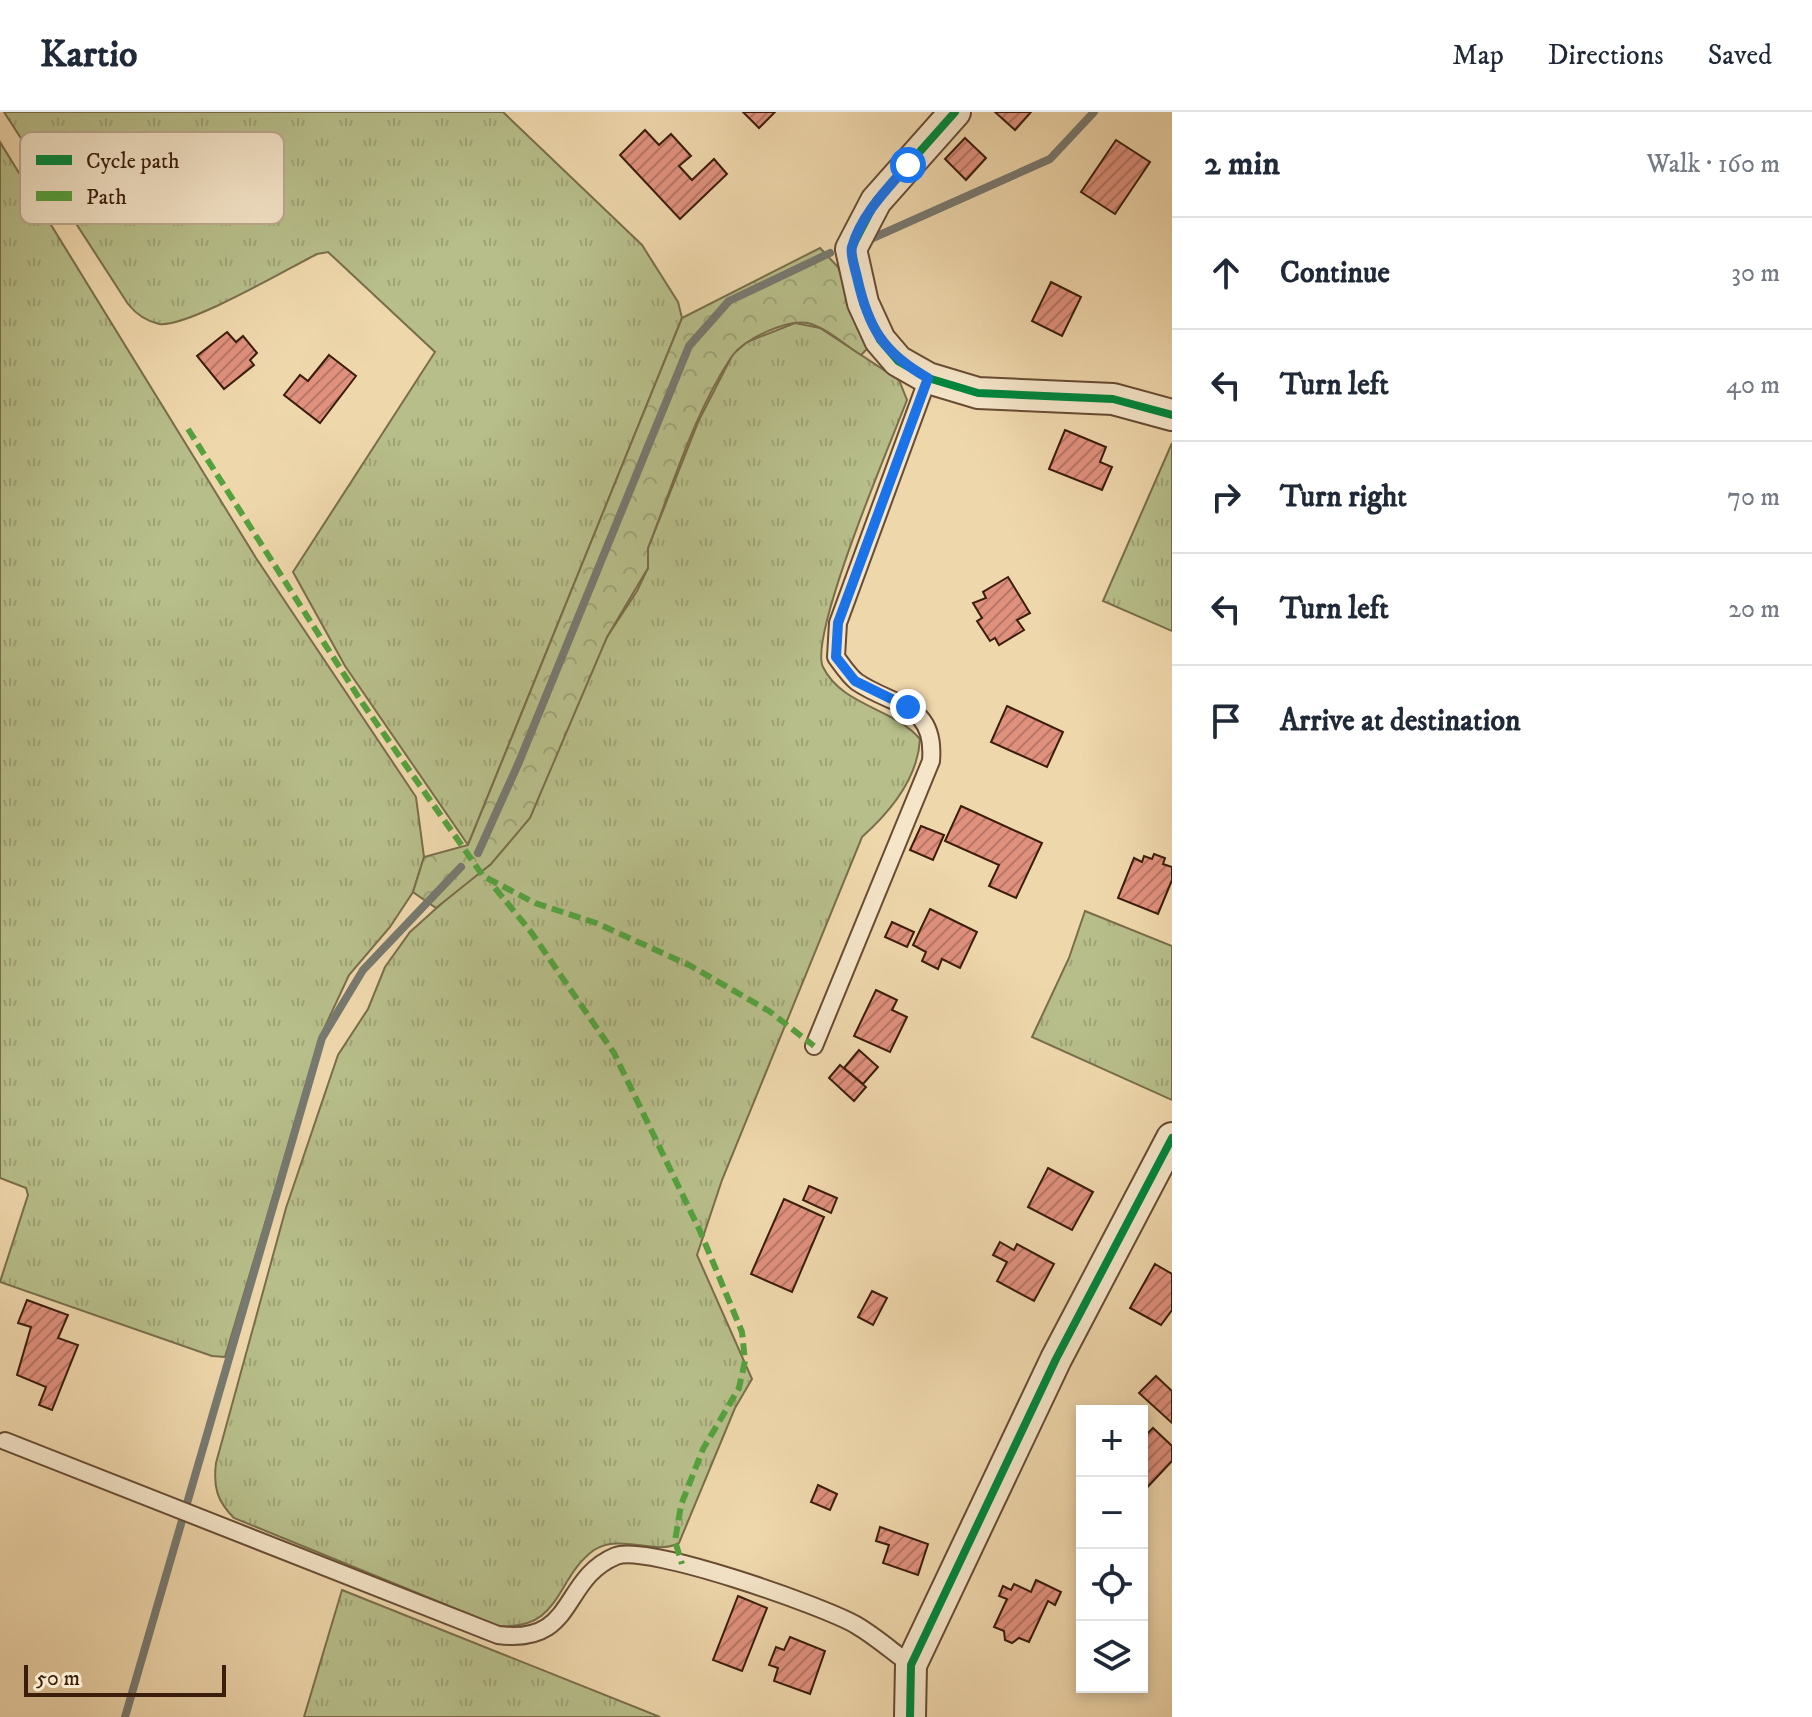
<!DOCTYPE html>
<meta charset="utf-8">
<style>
body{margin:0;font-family:"IM FELL DW Pica",serif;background:#f2f2f3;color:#1f2937}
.controls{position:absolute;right:24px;bottom:24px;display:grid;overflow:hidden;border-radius:0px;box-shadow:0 4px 12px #0003}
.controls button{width:72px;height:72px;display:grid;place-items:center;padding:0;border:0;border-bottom:2px solid #e0e1e3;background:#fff;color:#1f2937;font:40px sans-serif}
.scale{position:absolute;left:24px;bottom:20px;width:202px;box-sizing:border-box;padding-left:8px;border:4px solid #3b1d0b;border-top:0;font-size:22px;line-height:28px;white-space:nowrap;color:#3b1d0b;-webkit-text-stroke:6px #f5e5c9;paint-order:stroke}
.stop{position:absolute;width:24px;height:24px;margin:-18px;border:6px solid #1a73e8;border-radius:50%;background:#fff}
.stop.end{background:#1a73e8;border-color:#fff;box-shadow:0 2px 8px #0008}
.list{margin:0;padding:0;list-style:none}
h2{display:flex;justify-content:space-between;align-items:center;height:104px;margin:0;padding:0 32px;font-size:34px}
h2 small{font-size:26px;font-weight:400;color:#747a83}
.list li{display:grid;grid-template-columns:52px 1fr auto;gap:24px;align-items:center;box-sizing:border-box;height:112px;padding:0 32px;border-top:2px solid #e0e1e3}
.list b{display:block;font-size:30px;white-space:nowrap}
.list em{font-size:26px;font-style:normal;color:#747a83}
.icon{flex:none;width:44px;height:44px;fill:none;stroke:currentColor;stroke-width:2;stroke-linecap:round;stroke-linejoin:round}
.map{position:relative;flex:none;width:1172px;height:1605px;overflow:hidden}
header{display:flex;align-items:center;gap:48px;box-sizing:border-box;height:112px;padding:0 40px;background:#fff;border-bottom:2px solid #e0e1e3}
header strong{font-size:38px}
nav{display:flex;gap:44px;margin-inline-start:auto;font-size:28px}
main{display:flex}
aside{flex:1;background:#fff}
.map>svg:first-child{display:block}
.grass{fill:url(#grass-tufts);stroke:#796e4a;stroke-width:2}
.forest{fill:url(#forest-crowns);stroke:#796e4a;stroke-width:2}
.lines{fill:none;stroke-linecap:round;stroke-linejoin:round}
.stream{stroke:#777970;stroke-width:8}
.building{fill:url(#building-hatch);stroke:#3b1d0b;stroke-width:2}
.service-casing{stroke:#684c33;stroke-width:20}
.minor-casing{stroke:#684c33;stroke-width:34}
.service{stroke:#f5e5c9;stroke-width:16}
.minor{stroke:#f5e5c9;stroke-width:30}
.quiet{stroke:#54a23e;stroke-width:6;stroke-dasharray:12 6;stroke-linecap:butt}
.cycleway-casing{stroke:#f5e5c9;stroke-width:13}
.cycleway{stroke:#00873e;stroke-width:8}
.route{stroke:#1a73e8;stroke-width:10}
.key{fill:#f5e5c9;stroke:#bda990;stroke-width:2}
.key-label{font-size:22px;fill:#3b1d0b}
</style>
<header>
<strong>Kartio</strong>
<nav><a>Map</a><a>Directions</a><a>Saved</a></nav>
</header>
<main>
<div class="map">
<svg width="1172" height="1605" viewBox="0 0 1172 1605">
<defs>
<pattern id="grass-tufts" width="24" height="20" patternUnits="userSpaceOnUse" patternTransform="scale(2)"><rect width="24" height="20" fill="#b7be8a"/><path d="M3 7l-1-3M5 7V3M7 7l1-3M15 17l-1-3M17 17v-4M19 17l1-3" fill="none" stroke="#9ea376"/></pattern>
<pattern id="forest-crowns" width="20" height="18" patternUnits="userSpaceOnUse" patternTransform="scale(2)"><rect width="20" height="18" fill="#b7be8a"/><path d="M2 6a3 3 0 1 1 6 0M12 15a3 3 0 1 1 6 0" fill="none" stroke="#9ea376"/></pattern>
<pattern id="building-hatch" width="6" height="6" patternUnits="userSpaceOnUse" patternTransform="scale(2)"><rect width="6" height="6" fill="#e0917e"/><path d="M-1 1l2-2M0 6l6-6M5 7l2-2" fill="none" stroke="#b77665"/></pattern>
</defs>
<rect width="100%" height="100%" fill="#efd7ac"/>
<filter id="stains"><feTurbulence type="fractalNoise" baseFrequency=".0025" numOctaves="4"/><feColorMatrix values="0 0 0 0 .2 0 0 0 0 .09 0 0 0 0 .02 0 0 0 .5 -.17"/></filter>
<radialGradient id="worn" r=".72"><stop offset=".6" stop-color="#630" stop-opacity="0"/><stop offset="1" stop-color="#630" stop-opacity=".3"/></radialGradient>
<g class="grass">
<path d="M4,0H503L642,133L678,190L682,206L468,733L345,554L293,460L435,240L328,140L317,142C287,157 187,216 159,212C146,209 136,202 128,192Z"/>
<path d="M0,30L256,446L416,685L424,745L413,780L390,815L349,863L322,921L225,1245L212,1244L0,1170L28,1083L26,1076L0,1066Z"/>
<path d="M795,211L820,216L899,268L907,288C891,330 808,524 823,555C842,594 894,596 920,627C918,666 890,700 862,725L722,1068L697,1143L752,1267L735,1296L679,1431C655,1444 620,1421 594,1438C555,1466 562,1519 498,1514L234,1406C217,1389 213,1375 216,1351L286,1096L338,943L368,897L385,855L410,820L461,774L491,752L607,525L637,479L648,456V436L699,308L733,242L747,230Z"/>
<path d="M1172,331V519L1103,489Z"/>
<path d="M1085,799L1172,834V988L1032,925L1069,846Z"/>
<path d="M342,1478L660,1605H304Z"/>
</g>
<path class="forest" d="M820,136L838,155L870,234L861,243C845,233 827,216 808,211C787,207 744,227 732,244C694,301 673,373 648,436V456L607,525L530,706L491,752L436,796L413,780L424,745L468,733L682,206Z"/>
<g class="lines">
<g class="stream">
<path d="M864,130L1050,47L1094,0"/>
<path d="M478,741L519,650L689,234L729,189L830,141"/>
<path d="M125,1605L322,926L363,858L461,755"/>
</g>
</g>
<g class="building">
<path d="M743,0H775L759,16Z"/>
<path d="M995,0H1031L1015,18Z"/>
<path d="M645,18L659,33L671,22L691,44L679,54L692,68L714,47L727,62L680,107L620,43Z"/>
<path d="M965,26L986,46L966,68L945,47Z"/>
<path d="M1116,28L1150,50L1115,102L1081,80Z"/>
<path d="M1051,170L1081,185L1062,224L1032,209Z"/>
<path d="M227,220L236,230L243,224L257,241L250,248L254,253L224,277L197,244Z"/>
<path d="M329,243L356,264L320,311L284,283L300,263L308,269Z"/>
<path d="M1065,318L1106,335L1100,350L1112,355L1102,378L1049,357Z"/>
<path d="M1008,465L1030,501L1017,508L1024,518L999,533L995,526L990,529L977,509L982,506L973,491L986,486L983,480Z"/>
<path d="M1007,594L1063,620L1047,655L991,630Z"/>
<path d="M961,694L1042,731L1016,786L989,774L999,753L945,729Z"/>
<path d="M921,714L944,723L933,748L910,738Z"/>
<path d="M1154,742L1165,746L1163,752L1172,755V768L1158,802L1118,786L1134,746L1142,750L1144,744L1152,747Z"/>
<path d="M930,797L977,820L960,856L942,847L938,857L922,849L926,840L913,833Z"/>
<path d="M892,810L914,820L907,835L885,825Z"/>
<path d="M876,878L897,888L892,898L907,905L890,940L854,924Z"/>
<path d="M859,938L878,955L863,972L844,956Z"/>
<path d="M840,953L866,975L854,989L829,966Z"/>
<path d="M1048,1056L1093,1080L1072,1118L1028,1095Z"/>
<path d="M809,1074L837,1086L831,1101L803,1088Z"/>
<path d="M784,1087L824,1105L792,1180L751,1162Z"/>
<path d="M1000,1130L1014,1138L1017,1132L1054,1152L1034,1189L997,1169L1007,1150L993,1143Z"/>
<path d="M1155,1152L1172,1162V1198L1161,1213L1130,1196Z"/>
<path d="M872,1179L887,1186L873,1213L858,1205Z"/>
<path d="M27,1188L68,1203L58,1226L78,1233L52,1298L39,1293L46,1275L17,1263L31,1215L18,1211Z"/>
<path d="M1156,1264L1172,1279V1311L1139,1281Z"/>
<path d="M1153,1316L1172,1334V1349L1142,1381V1327Z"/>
<path d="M818,1373L837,1382L830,1398L811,1390Z"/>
<path d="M880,1415L928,1432L918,1463L883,1451L889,1433L876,1429Z"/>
<path d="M1036,1468L1061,1480L1055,1493L1048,1489L1029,1530L1019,1526L1012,1531L1005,1528L1004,1519L994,1515L1007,1487L999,1484L1003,1474L1011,1478L1014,1472L1031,1480Z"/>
<path d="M738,1484L767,1496L742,1559L713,1548Z"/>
<path d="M790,1525L825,1539L810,1582L774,1569L778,1556L769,1553L776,1535L784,1538Z"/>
</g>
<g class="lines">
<g class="service-casing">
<g id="service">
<path d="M814,934L931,649C936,591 894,595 857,570C849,564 842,553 836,545L838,511L928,266"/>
<path d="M5,1329L498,1523C577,1533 560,1467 616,1444C648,1432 823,1494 856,1513C875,1524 893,1540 911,1553"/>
</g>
</g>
<g class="minor-casing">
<g id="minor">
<path d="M955,0L876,89L851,137L863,191L880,228L898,249L928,266L978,281L1113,287L1172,303"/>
<path d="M910,1605L911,1553L1056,1247L1172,1026"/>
</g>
</g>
<use href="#service" class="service"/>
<use href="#minor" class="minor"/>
<g class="quiet">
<path d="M188,317L361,589L483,764L535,791L596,811L689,853L769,899L814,934"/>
<path d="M495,776L531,820L614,941L700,1119L742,1220L745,1249L739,1276L703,1337L681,1393L675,1429L682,1452"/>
</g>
<g class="cycleway-casing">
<g id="cycleway">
<path d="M955,0L876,89L851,137L863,191L880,228L898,249L928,266L978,281L1113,287L1172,303"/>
<path d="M910,1605L911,1553L1056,1247L1172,1026"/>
</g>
</g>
<use href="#cycleway" class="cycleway"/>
</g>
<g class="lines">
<path class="route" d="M908,53C887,77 861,103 852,135C850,143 855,156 857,165C868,215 883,241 928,266L838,511L836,545L855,569L908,595"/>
</g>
<rect x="20" y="20" width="264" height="92" rx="12" class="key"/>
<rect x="36" y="43" width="36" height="10" fill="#00873e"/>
<rect x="36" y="79" width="36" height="10" fill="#54a23e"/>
<g class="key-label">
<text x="86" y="56">Cycle path</text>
<text x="86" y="92">Path</text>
</g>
<rect width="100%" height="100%" filter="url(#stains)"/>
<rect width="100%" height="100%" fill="url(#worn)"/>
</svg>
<div class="controls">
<button>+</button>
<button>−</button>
<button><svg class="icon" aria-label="locate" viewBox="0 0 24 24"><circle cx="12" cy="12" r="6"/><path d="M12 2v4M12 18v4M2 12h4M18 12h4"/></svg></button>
<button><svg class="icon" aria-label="layers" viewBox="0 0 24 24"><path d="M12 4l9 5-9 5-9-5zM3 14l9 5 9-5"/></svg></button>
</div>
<div class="scale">50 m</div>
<div class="stop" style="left:908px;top:53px"></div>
<div class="stop end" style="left:908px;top:595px"></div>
</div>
<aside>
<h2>2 min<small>Walk · 160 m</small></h2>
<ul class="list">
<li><svg class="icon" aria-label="ahead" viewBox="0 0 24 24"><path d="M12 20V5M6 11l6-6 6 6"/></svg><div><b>Continue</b></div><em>30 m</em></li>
<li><svg class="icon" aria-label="left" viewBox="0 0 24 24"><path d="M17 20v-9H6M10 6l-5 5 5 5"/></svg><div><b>Turn left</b></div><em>40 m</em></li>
<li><svg class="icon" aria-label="right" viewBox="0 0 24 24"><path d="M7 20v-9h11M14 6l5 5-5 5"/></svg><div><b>Turn right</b></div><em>70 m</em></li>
<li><svg class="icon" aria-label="left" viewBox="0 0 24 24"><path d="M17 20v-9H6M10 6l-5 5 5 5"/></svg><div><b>Turn left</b></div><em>20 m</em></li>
<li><svg class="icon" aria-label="arrive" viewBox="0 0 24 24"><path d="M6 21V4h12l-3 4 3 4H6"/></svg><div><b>Arrive at destination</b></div></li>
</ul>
</aside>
</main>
